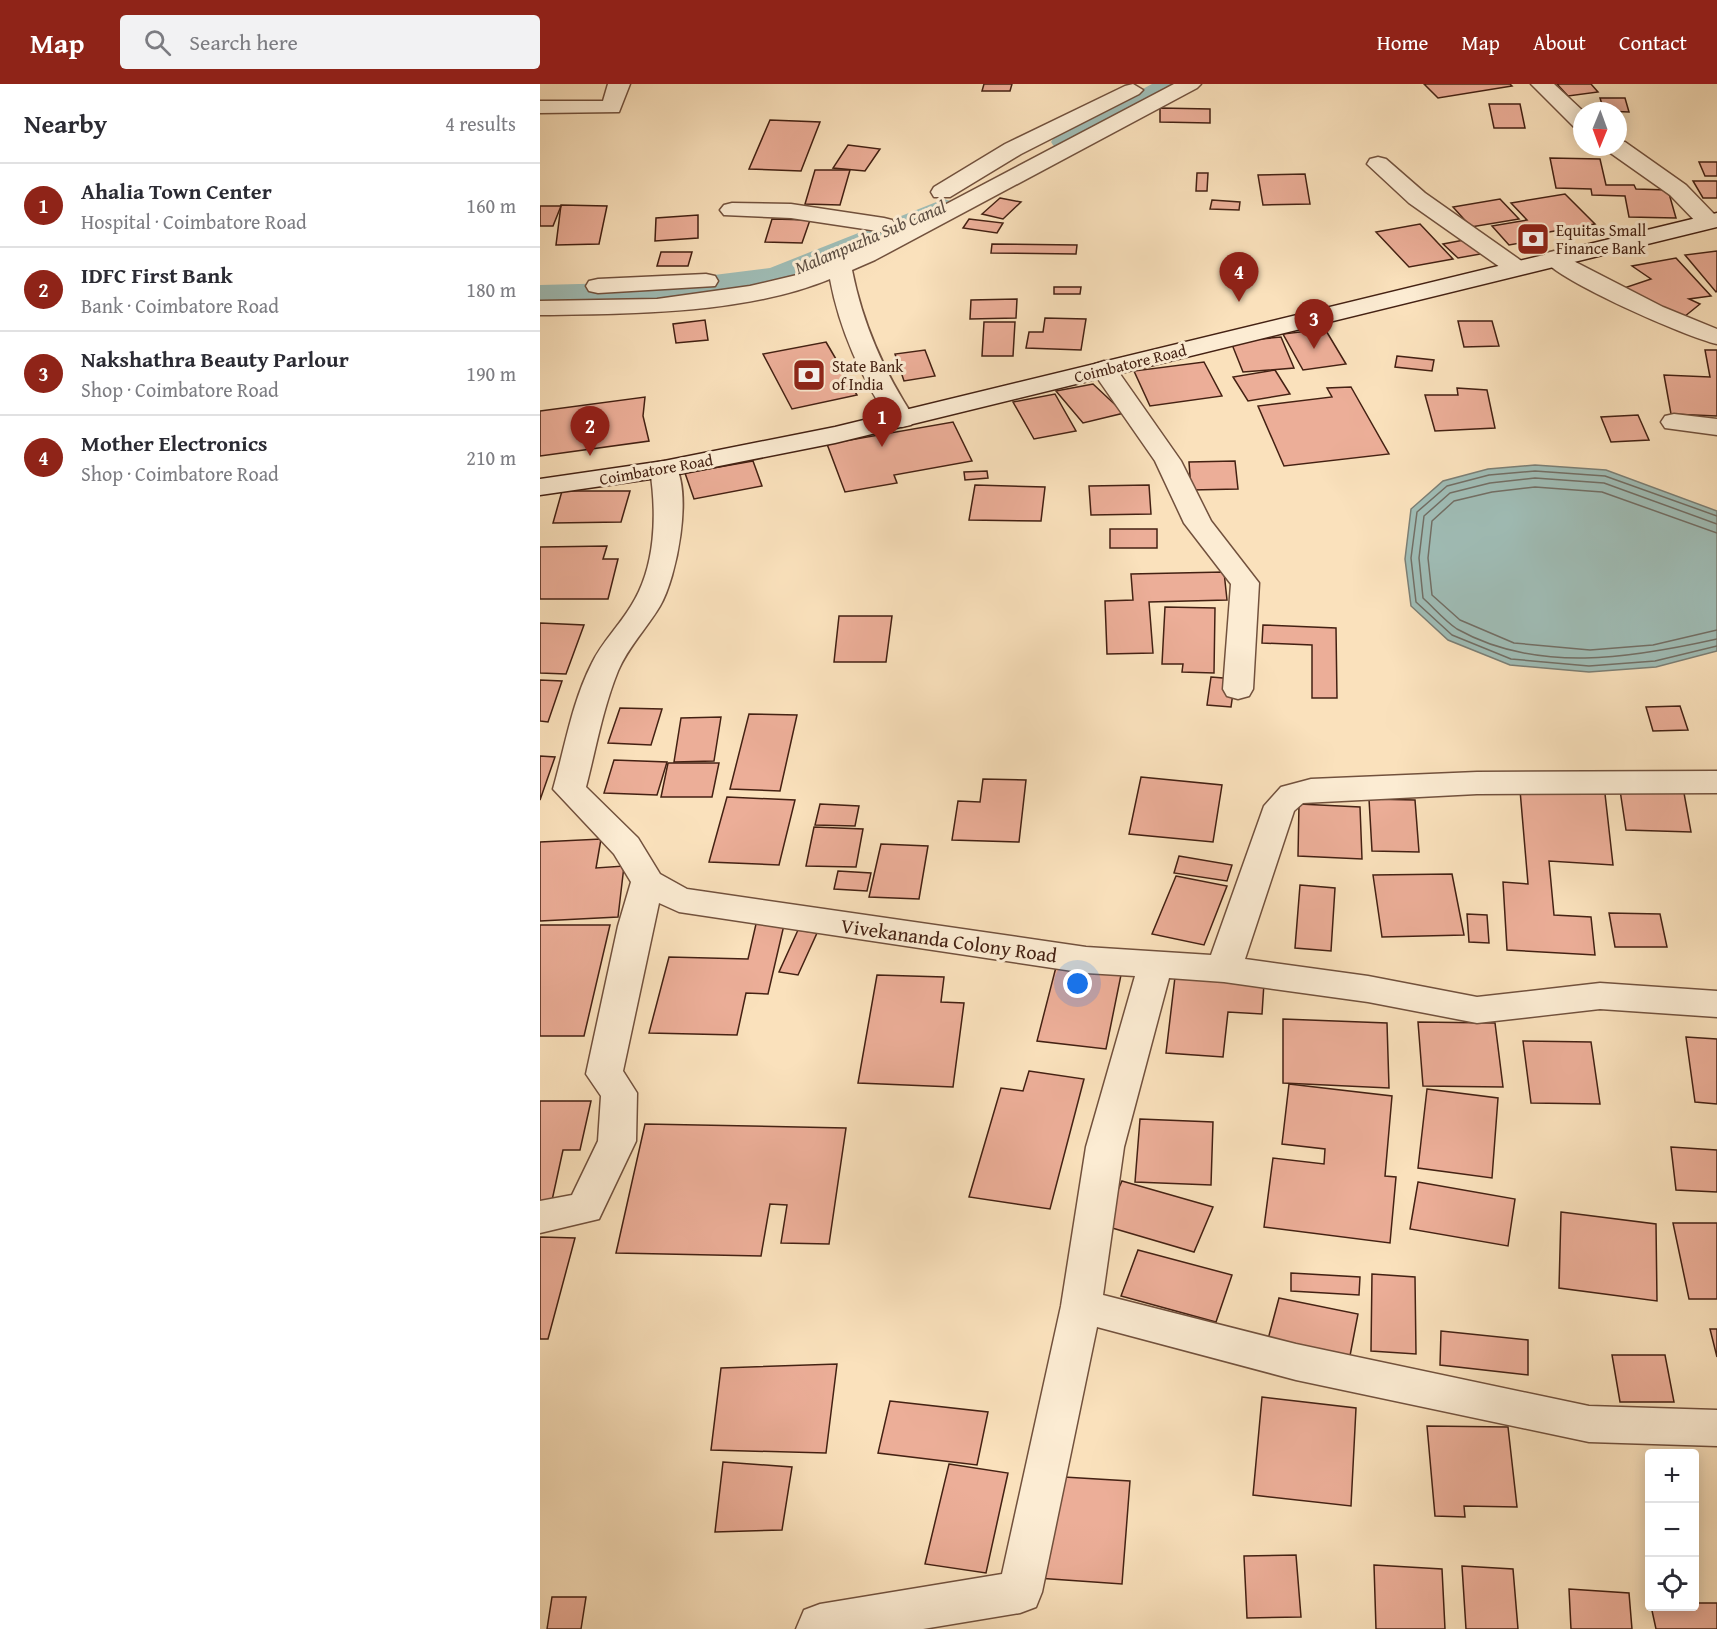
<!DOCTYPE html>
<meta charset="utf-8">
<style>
body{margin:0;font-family:"Gentium Book Plus",serif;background:#f2f2f3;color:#2b2b33}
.controls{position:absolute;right:18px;bottom:18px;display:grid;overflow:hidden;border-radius:6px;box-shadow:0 3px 15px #0003}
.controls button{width:54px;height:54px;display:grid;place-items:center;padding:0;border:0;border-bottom:2px solid #e1e1e2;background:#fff;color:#2b2b33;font:30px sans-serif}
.compass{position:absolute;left:1033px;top:18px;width:54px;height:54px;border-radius:50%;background:#fff;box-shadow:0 3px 15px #0003;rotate:181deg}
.you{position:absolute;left:538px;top:900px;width:21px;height:21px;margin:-15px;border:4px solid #fff;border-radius:50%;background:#1a73e8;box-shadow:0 0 0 9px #1a73e833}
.badge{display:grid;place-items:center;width:39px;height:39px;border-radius:50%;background:#8f2418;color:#fff;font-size:20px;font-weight:700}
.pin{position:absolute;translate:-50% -50px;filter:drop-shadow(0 2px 3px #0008)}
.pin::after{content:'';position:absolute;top:32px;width:21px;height:18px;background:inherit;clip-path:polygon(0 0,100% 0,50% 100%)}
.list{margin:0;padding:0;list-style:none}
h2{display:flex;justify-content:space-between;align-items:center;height:78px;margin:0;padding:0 24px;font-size:26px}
h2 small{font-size:20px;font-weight:400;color:#7c7c81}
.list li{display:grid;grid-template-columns:39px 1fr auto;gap:18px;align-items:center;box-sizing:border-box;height:84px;padding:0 24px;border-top:2px solid #e1e1e2}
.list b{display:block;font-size:22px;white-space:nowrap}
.list p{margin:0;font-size:20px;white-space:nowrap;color:#7c7c81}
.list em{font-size:20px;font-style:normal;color:#7c7c81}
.icon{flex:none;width:33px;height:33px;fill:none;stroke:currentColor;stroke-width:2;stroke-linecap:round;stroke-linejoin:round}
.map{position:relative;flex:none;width:1177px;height:1545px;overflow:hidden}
header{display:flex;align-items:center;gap:36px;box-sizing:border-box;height:84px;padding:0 30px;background:#8f2418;color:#fff}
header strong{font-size:28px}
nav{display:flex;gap:33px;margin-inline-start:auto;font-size:21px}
.search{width:420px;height:54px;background:#f2f2f3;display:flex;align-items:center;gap:15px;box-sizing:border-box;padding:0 21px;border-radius:6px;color:#7c7c81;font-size:22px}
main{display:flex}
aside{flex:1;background:#fff}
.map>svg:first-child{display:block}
.water{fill:#9fbcb5;stroke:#7b7e74;stroke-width:1.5}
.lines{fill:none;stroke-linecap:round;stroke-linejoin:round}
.shore{stroke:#726e64;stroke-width:1.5}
.canal{fill:#9fbcb5;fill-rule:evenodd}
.building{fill:#ecae98;stroke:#442113;stroke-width:1.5}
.street-casing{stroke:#72513d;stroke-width:3}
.secondary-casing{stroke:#442113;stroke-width:3}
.street{fill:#fcecd3;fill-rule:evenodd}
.secondary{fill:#fcecd3;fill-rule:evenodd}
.labels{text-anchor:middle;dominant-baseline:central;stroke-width:6;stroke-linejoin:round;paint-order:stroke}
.far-poi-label{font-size:16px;fill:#442113;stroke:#fcecd3;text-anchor:start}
.far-street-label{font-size:16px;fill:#442113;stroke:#fcecd3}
.far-water-label{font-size:18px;font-style:italic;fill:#5f5044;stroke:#fcecd3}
.street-label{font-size:20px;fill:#442113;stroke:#fcecd3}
</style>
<header>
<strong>Map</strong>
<div class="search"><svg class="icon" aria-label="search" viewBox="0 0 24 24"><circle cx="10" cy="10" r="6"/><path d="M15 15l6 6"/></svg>Search here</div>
<nav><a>Home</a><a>Map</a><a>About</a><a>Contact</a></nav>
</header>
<main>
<aside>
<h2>Nearby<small>4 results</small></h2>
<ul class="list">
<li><span class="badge">1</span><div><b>Ahalia Town Center</b><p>Hospital · Coimbatore Road</p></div><em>160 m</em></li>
<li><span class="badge">2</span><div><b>IDFC First Bank</b><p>Bank · Coimbatore Road</p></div><em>180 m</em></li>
<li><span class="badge">3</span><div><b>Nakshathra Beauty Parlour</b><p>Shop · Coimbatore Road</p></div><em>190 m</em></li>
<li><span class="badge">4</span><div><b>Mother Electronics</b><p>Shop · Coimbatore Road</p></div><em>210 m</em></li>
</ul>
</aside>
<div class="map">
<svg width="1177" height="1545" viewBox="0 0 1177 1545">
<rect width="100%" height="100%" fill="#fae1bc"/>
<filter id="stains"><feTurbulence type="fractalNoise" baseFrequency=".00333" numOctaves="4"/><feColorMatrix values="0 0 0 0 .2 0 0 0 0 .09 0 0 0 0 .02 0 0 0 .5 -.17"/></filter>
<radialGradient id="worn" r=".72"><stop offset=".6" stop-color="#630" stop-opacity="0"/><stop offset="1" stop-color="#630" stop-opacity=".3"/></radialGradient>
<path class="water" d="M995,381L1066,386L1177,427V567L1116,583L1049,588L970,581L908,556L871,522L865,475L871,425L903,397L948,385Z"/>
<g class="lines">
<g class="shore">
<path d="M1177,432L1065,392L995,387L949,391L907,402L877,428L871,474L876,518L912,551L971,575L1049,582L1115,577L1177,562"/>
<path d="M1177,440L1064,399L995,394L950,399L910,409L884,432L879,474L883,514C894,524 905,537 917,545C997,590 1092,574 1177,555"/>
<path d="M1177,449L1062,408L995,403L952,408L914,417L892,437L888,474L892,511L920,536L974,559L1050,566L1113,561L1177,546"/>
</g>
<g class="canal">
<path d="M612,0H645L641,6L535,64L525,66L515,64L511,58L515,52Z"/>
<path d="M404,115L414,118L419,124L414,130L373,150L235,202L118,216L0,219V201L118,198L230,184Z"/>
</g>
</g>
<g class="building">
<path d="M444,0H472L470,7H442Z"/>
<path d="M884,0H970L972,2L898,14Z"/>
<path d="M1017,0H1051L1058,8L1028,12Z"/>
<path d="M1060,14H1085L1089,28L1064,27Z"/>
<path d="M949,20H980L985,44H954Z"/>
<path d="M620,24L670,25V39L620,38Z"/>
<path d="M230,36L280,38L261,87L209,85Z"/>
<path d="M308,61L340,65L325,87L293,84Z"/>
<path d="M1010,74L1060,75L1066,101H1094L1096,105L1128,106L1136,134L1089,133L1085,112L1052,111L1051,105L1016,104Z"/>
<path d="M1159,78H1177V92H1165Z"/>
<path d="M275,86H310L300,121L265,120Z"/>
<path d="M657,89H668L667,107H656Z"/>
<path d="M765,90L770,120L723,121L718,91Z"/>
<path d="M1153,97H1177V114H1163Z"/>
<path d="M1025,110L1055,140L986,152L991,157L969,161L952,142L987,136L971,119Z"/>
<path d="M460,114L481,118L463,135L442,130Z"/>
<path d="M960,115L979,135L931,143L913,123Z"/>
<path d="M672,116L700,118L699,126L670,125Z"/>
<path d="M21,121L67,122L59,160L16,161Z"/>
<path d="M0,122H21L13,142H0Z"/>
<path d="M158,131V154L115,157L116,134Z"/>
<path d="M232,135L270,136L262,159L225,158Z"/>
<path d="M429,135L463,139L457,149L423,144Z"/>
<path d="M880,140L913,175L869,183L836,148Z"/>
<path d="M929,155L946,169L918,174L903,160Z"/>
<path d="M452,160L537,161L536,170L451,169Z"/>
<path d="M1177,167V207L1176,208L1145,171Z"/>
<path d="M121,168H152L148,182H117Z"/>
<path d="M1136,174L1171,212L1149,215L1160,220L1144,233L1081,205L1111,195L1092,182Z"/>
<path d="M514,203H541L540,210H514Z"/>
<path d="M477,215L476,234L430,235L431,216Z"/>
<path d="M505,234L546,235L541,266L486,264L489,248H503Z"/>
<path d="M165,236L168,256L136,259L133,240Z"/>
<path d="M918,237H952L959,262L924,263Z"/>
<path d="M444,238H475L473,272H442Z"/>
<path d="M785,245L806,280L763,286L743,250Z"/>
<path d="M741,253L754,284L703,288L691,258Z"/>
<path d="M286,258L317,311L252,325L223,270Z"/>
<path d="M385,266L395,292L364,297L355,270Z"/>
<path d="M1165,266H1177V332L1131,330L1124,291L1170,293Z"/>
<path d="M857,272L894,276L892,287L855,283Z"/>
<path d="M664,278L682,312L610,322L594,287Z"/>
<path d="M735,286L750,310L708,317L693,293Z"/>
<path d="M553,300L584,329L543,339L516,307Z"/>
<path d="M811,303L849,370L744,382L718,322L792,313L787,304Z"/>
<path d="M917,304L947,306L955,344L895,347L885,311H918Z"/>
<path d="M515,310L536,347L494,355L473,318Z"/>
<path d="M105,313L103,332L109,357L0,372V327Z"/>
<path d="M1098,331L1109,356L1071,358L1061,333Z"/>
<path d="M413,338L432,377L354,391L357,399L305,408L287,360Z"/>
<path d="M213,377L222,402L154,415L145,389Z"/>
<path d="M695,377L698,405L651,406L649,378Z"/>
<path d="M447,387L448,394L425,396L424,388Z"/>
<path d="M435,401L505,403L501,437L429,436Z"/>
<path d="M609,401L611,430L551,431L549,402Z"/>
<path d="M22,407H90L81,438L13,439Z"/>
<rect x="570" y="445" width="47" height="19"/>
<path d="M67,462L63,475H78L68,515H0V463Z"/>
<path d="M684,488L687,516L609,518L613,569L567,570L565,517L593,516L591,490Z"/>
<path d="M625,523L675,524L674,589L642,588L643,580H622Z"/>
<path d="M299,532H352L346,578H294Z"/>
<path d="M0,539L44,541L26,590L0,589Z"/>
<path d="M723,541L796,544L797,614H772V561L722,559Z"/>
<path d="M671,593L695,595L691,623L667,621Z"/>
<path d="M0,596L22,597L8,638L0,637Z"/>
<path d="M1140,622L1148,646L1113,647L1106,623Z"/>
<path d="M80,624L122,625L111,661L68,659Z"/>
<path d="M209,630L257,631L240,707L190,705Z"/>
<path d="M181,633L174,677L134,678L141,634Z"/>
<path d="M0,672L15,673L0,716Z"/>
<path d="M74,676L127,678L117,711L64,709Z"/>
<path d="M128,679H179L172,713H121Z"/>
<path d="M601,693L682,701L673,758L589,750Z"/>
<path d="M443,695L486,696L479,758L412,756L418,717L440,718Z"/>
<path d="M980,706L1065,710L1073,781L1009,777L1014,831L1051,833L1055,871L967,866L963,798L988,800Z"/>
<path d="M1080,706L1144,709L1151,748L1086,746Z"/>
<path d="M187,713L255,716L239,781L169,778Z"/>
<path d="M829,715L875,716L879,768L832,767Z"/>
<path d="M280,720L319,722L315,742L275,741Z"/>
<path d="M759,720L820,723L822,775L758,772Z"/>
<path d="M274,743L323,745L316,783L266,782Z"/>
<path d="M61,755L56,784L84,782L78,833L0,837V758Z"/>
<path d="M341,760L388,762L379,815L329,813Z"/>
<path d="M639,772L692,781L687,797L634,789Z"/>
<path d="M298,787L331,789L327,807L294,805Z"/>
<path d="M912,790L924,851L842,853L833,791Z"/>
<path d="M636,792L687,802L664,861L612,850Z"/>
<path d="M760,801L795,804L791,867L755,864Z"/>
<path d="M1069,829L1120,830L1127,863H1075Z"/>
<path d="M927,830L947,831L949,859L929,858Z"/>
<path d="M216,840L244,841L228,910L206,909L197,951L109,949L129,873L208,875Z"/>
<path d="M0,841H70L44,952H0Z"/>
<path d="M258,846L277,849L258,891L239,888Z"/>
<path d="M516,883L581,891L566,965L497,957Z"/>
<path d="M337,891L404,893L401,918L424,919L413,1003L318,999Z"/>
<path d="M635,893L724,899L722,930L688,928L683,973L626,969Z"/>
<path d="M743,935L847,939L849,1004L743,999Z"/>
<path d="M878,938L955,939L963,1003L883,1002Z"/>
<path d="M1146,953L1177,955V1020L1155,1018Z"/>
<path d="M983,957L1051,958L1060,1020L991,1019Z"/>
<path d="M489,987L544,995L510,1125L429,1113L461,1004L483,1007Z"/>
<path d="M749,1000L852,1012L845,1092L856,1093L850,1159L724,1143L733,1074L784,1080L785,1065L742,1060Z"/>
<path d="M887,1005L958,1014L952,1094L878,1084Z"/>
<path d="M0,1017H51L40,1066H23L11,1121H0Z"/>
<path d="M600,1035L673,1038L671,1101L595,1098Z"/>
<path d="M105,1040L306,1044L289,1160L241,1159L247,1121L230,1120L221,1172L76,1169Z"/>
<path d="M1131,1063L1177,1066V1108L1136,1106Z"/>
<path d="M582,1097L673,1123L654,1168L562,1141Z"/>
<path d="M878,1098L975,1115L968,1162L870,1145Z"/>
<path d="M1021,1128L1116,1140L1117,1217L1019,1204Z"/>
<path d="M1133,1139H1177V1215H1149Z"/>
<path d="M0,1153L35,1154L8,1255H0Z"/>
<path d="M598,1166L692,1191L676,1238L581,1212Z"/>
<path d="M751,1189L820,1193L819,1211L751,1207Z"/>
<path d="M832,1190L875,1193L876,1270L831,1267Z"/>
<path d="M739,1214L818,1230L809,1277L727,1259Z"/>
<path d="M1170,1245H1177V1273Z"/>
<path d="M901,1247L988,1256V1291L900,1281Z"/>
<path d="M1072,1271H1125L1134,1318H1080Z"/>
<path d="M297,1280L286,1369L171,1366L181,1284Z"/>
<path d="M722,1313L816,1324L811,1422L713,1411Z"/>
<path d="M350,1317L448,1328L437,1381L338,1369Z"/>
<path d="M887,1342L968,1343L977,1423L924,1422L925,1433L895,1432Z"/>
<path d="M183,1378L252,1383L242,1446L175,1448Z"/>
<path d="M409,1380L468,1389L446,1489L385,1480Z"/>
<path d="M507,1392L590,1397L582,1500L497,1494Z"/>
<path d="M756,1471L761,1533L707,1534L704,1472Z"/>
<path d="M834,1481L902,1485L905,1545H836Z"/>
<path d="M922,1482L973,1485L978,1545H926Z"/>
<path d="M1029,1505L1089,1509L1092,1545H1031Z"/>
<path d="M12,1513H46L41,1545H7Z"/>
<path d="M1154,1519H1177V1545H1116L1111,1522H1154Z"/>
</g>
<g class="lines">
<g class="street-casing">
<g id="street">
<path d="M68,0H90L79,28L0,29V17H63Z"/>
<path d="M593,0L603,6L599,10L481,70L410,113H394L391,108L394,103L465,60L585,2Z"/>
<path d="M634,0H661L657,4L335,176L312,186C323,241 344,288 375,335L371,341L362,343L353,341C322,296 300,248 290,195C205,230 90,230 0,231V217L117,215L210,202L261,190L319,166Z"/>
<path d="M991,0H1014L1043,27L1042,44L1034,43Z"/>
<path d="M1078,57L1085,58L1146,101L1176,132V142H1160L1130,111L1069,68L1066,63H1078Z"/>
<path d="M838,73L846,75L885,109L983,178L987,183L983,188H967L869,119L827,80L830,75Z"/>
<path d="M192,119L251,120L344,134L352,136L356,141L352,146L344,148L251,134L184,131L180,126L184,121Z"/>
<path d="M1014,167L1123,223L1177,245V260C1146,253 1018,197 1002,174L1006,169Z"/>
<path d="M166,190L175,192L178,197L175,202L58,209L49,207L46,202L49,197L58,195Z"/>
<path d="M564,277L573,280L641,377L671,437L719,499L713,605L709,612L698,615L687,612L683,605L691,500L644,439L615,377L551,285L555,280Z"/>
<path d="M1134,330L1177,335V351L1125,344L1121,338L1125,332Z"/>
<path d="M124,377L134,379C153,408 137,493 120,522C107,544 88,563 78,587C63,624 56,664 46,703L98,754L120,790L147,805L546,863L671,871L724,722L741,703L771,695L937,688L1177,687V709L937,710L763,719L754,727L705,875L828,892L937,913L1060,899L1177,907V933L1060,925L937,939L828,918L684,898L629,894L584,1063L563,1211L756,1260L1049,1322L1177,1326V1362L1049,1358L756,1296L557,1243L502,1508L496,1523L480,1529L383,1545H256L264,1526L280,1520L462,1490L521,1222L546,1063L595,892L546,889L139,828L119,819L83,987L97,1009L96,1057L59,1135L0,1149V1117L32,1111L58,1057L61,1012L46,990L78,842L91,798L74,770L13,705C25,663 32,618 52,579C62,558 79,542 91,522C116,483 117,430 110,385L114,379Z"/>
</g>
</g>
<g class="secondary-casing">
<path id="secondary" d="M1177,129V143L295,359L124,393L0,411V395L124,377L295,343Z"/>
</g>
<use href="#street" class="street"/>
<use href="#secondary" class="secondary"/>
</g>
<defs>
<g id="bank-square" transform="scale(1.725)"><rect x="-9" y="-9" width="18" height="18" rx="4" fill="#8f2418" stroke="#fcecd3"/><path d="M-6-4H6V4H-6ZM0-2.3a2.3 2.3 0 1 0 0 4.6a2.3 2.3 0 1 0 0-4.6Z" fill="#fff"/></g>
</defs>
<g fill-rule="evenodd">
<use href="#bank-square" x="993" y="155"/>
<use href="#bank-square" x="269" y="291"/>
</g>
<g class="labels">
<g class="far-poi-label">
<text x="1016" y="146">Equitas Small<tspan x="1016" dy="18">Finance Bank</tspan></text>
<text x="292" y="282">State Bank<tspan x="292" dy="18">of India</tspan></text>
</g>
<g class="far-street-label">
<text transform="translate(590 279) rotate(-14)">Coimbatore Road</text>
<text transform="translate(116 385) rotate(-10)">Coimbatore Road</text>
</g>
<g class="far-water-label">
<text transform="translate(330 153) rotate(-23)">Malampuzha Sub Canal</text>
</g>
<g class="street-label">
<text transform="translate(409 856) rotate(8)">Vivekananda Colony Road</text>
</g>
</g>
<rect width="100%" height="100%" filter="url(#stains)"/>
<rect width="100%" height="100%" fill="url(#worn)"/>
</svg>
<div class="controls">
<button>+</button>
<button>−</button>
<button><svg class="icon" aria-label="locate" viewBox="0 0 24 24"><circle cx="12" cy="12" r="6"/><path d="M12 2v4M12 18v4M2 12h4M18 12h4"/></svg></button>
</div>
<svg class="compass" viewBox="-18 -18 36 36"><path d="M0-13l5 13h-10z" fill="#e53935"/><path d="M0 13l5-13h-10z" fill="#7c7c81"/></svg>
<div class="you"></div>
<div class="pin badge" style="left:342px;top:363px">1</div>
<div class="pin badge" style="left:50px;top:372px">2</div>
<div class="pin badge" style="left:774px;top:265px">3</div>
<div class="pin badge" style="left:699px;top:218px">4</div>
</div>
</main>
